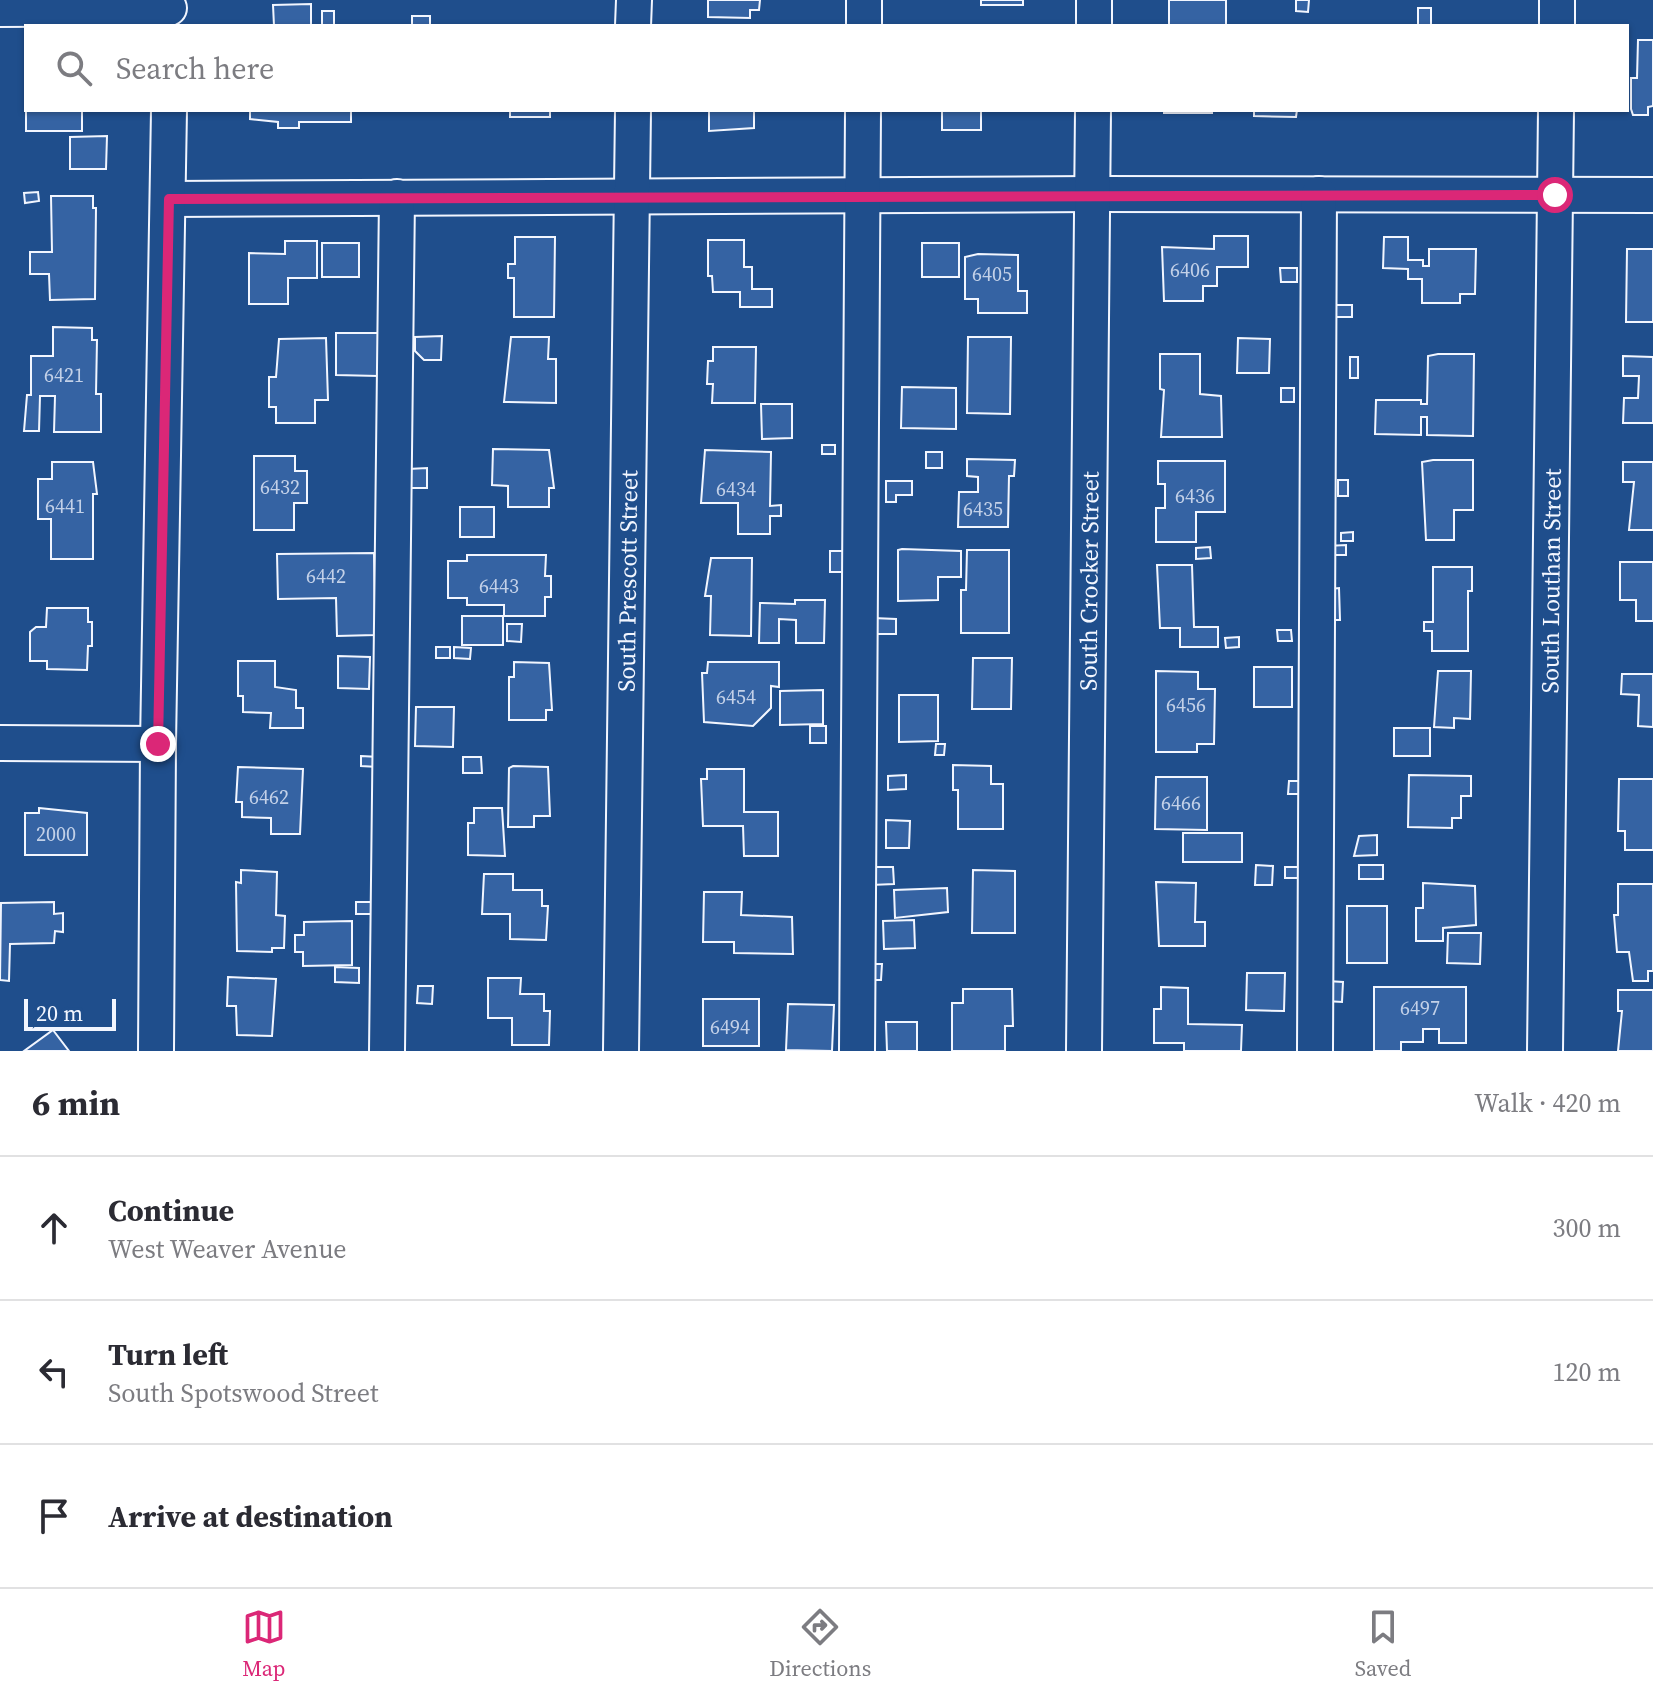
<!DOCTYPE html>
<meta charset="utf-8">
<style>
body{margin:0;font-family:"Source Serif 4",serif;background:#f2f2f3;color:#2b2b33}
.scale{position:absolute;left:24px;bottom:20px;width:92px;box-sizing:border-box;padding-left:8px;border:4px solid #f2f6ff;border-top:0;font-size:22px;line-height:28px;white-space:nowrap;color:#f2f6ff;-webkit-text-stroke:6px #1f4e8c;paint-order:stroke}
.stop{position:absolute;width:24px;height:24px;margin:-18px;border:6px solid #db2777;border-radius:50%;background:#fff}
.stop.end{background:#db2777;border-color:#fff;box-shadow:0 2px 8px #0008}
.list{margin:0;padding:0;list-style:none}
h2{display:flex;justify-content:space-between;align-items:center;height:104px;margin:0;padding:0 32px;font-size:34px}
h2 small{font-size:26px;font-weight:400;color:#7c7c81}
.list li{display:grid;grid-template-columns:52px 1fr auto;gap:24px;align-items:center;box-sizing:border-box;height:144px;padding:0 32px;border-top:2px solid #e1e1e2}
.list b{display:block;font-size:30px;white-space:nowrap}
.list p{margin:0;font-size:26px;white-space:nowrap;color:#7c7c81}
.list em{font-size:26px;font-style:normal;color:#7c7c81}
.icon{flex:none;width:44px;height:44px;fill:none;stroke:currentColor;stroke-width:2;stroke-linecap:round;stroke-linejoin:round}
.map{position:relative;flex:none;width:1653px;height:1051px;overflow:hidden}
.search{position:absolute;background:#fff;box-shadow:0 2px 6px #0004;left:24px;right:24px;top:24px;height:88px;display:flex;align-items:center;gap:20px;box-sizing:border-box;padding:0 28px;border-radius:0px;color:#7c7c81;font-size:30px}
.sheet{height:536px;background:#fff}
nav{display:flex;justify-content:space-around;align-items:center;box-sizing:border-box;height:112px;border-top:2px solid #e1e1e2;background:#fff;font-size:22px;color:#7c7c81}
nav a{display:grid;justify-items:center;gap:4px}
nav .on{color:#db2777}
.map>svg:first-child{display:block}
.building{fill:#3563a3;stroke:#f2f6ff;stroke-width:2}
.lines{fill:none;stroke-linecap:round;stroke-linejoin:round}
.minor-casing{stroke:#f2f6ff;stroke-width:38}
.minor{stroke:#1f4e8c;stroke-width:34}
.route{stroke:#db2777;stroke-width:10}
.labels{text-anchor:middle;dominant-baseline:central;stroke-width:6;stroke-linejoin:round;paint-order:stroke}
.number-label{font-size:20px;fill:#c3d1e8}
.street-label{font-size:24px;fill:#f2f6ff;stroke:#1f4e8c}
</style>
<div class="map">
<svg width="1653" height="1051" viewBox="0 0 1653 1051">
<rect width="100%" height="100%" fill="#1f4e8c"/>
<g class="building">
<path d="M708,0H760L759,10H750V18L708,17Z"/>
<rect x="981" y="0" width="42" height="5"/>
<rect x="1169" y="0" width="57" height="26"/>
<path d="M1296,0H1309L1308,12L1296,11Z"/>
<path d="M311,4V26H274L273,5Z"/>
<rect x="1418" y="8" width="13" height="18"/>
<rect x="322" y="11" width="12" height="15"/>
<rect x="412" y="16" width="18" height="10"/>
<path d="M1638,40H1653V106L1648,107V115H1633L1631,109V78H1637Z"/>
<path d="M26,88V110H82V131H26Z"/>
<path d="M250,110H351V122H299V128H278V122L250,119Z"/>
<rect x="510" y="110" width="40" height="7"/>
<path d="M709,110H754V128L709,131Z"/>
<rect x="942" y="110" width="39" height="20"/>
<rect x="1164" y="110" width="48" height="3"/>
<path d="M1254,110H1297L1296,117L1254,116Z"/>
<path d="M107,136L106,169H70V137Z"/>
<path d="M38,192L39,201L25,203L24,193Z"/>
<path d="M51,196H93V208H96L95,299L50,300L49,274H30V252H52Z"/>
<path d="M1214,236H1248V267H1217V286H1203V301H1164L1162,247L1214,249Z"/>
<path d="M515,237H555L554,317H514V278H508V264H515Z"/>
<path d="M1384,237H1408V260H1423V266H1429V249H1476L1475,294H1460V303H1422V279H1408V269L1383,268Z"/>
<path d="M708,240H744V267H752V289H772V307H740V292H713L712,276H708Z"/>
<path d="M285,241H317V278H288V304H249V253L285,254Z"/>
<rect x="322" y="243" width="37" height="34"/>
<rect x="922" y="243" width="37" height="34"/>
<path d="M1627,249H1653V322H1626Z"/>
<path d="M978,254L1018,255V291H1027V313H978V299H965V257Z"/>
<path d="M1280,268H1297V282H1281Z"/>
<rect x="1335" y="305" width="17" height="12"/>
<path d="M53,327L92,328V340H97L96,394H101V432H54L55,396H40L39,431H24L27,395H31V356H53Z"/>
<path d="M336,333H386L378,376L336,375Z"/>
<path d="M442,336L441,360H424L415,351V337Z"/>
<path d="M511,337H549L548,359H556V403L504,402Z"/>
<path d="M968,337H1011L1010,414L967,413Z"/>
<path d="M326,338L328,400H315V423H276V407H269V377H276L279,339Z"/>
<path d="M1238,338L1270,339L1269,373H1237Z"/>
<path d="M713,347H756L755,403H712L713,384H707L708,361H713Z"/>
<path d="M1160,354H1200V394L1221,396L1222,437H1161L1164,390L1160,389Z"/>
<path d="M1438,354H1474L1473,436L1427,435V417H1421V435L1375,434L1376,400H1421V404H1427L1428,356Z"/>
<path d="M1623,356L1653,357V423H1623L1624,398H1638L1639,376H1623Z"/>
<rect x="1350" y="357" width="8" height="21"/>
<path d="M902,387L956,388V429L901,428Z"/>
<rect x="1281" y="388" width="13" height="14"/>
<path d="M761,404H792V438L762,439Z"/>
<rect x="822" y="445" width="13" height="9"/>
<path d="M493,449L549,450L554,488H549V507H508V486L492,485Z"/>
<path d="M705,450L771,452L770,506L781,505V516H770V534H738V503H701Z"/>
<rect x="926" y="452" width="16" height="16"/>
<path d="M254,456H295V471H307V503H294V530H254Z"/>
<path d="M967,459L1015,460L1014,476H1009L1008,527H958L959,492H978V477L967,476Z"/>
<path d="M1433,460H1473V510H1454V540H1426L1422,462Z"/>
<path d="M1158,461H1225V512H1196V542H1156V508H1165V484H1158Z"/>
<path d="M52,462H93L97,494H93V559H51V519H38V479H52Z"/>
<path d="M1623,462H1653V530H1629L1634,482H1623Z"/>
<path d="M427,468V488H409L408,469Z"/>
<rect x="1338" y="480" width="10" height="16"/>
<path d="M886,481H912V495H896V502H886Z"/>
<rect x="460" y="507" width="34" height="30"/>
<path d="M1353,532V541H1341V533Z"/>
<path d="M1346,545V555H1327V546Z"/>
<path d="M1210,547L1211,558L1196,559V548Z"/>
<path d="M902,549L961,551V577H938V600L898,601V550Z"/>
<path d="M967,550H1009V633H961V590H966Z"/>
<rect x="830" y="551" width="15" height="21"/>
<path d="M374,553L375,635L337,636L336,598L278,599L277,554Z"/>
<path d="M467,555H546L545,576H551V597H545V616H504V605H467V598H448V561H467Z"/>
<path d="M711,558H752L751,636L710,635L711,596H705Z"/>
<path d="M1620,562H1653V621H1636V600H1620Z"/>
<path d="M1157,565H1192L1194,627H1218V647H1180V628H1160Z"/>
<path d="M1433,567H1472V591H1468V651H1432V631H1424V622H1433Z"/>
<path d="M1339,588L1340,620H1331L1330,589Z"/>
<path d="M795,600H825L824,643H796V620L779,619V643H759L760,603L795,604Z"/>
<path d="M47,608H88V622H92V646H88L87,670L47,669V661H30V632L36,627H46Z"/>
<rect x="462" y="616" width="41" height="29"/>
<path d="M873,618L896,619V634H873Z"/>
<path d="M507,624H522L521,642L507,641Z"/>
<path d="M1277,630H1291L1292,641H1278Z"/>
<path d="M1239,637V647L1226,648L1225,638Z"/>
<rect x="436" y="647" width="14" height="11"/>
<path d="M454,647L471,648L470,659L454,658Z"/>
<path d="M338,656L370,657L369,689L338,688Z"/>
<path d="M973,658H1012L1011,709H972Z"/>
<path d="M238,661H275V687L296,690V708H303V728H270L271,713L243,712V696H238Z"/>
<path d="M514,662L549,663L552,710H546V720H509V677H514Z"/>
<path d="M708,662H779V687L771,686V708L753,726L704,722L702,673H707Z"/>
<rect x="1254" y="667" width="38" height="40"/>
<path d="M1156,671L1198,672V689H1215L1214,744H1197V752H1156Z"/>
<path d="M1438,671H1471L1470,719L1454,718V728L1434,727Z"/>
<path d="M1622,674H1653V727L1638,726L1639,695L1621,694Z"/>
<path d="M823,690V724L780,725V691Z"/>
<path d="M899,695H938V741L899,742Z"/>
<path d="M416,707H454L453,747L415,746Z"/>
<rect x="810" y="726" width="16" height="17"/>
<rect x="1394" y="728" width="36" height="28"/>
<path d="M936,744H945L944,755H935Z"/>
<path d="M361,756L379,757L378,767L361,766Z"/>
<path d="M463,757H481L482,773H463Z"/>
<path d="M953,765L991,766V784H1003V829H958V790H953Z"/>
<path d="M513,766L548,767L550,816H534V827H508L509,768Z"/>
<path d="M238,767L303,769L300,834H271V818L242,817V802H236Z"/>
<path d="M707,769H744V812H778V856H744L743,826H703L701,779H707Z"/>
<path d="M906,775V789L888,790V776Z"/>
<path d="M1409,775L1471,776V796H1461V818H1452V828L1408,827Z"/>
<path d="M1156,777H1207V830L1155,829Z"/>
<path d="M1619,779H1653V850H1625V831H1618Z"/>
<path d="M1289,781H1299V794H1288Z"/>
<path d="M39,808L87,813V855H25V813H39Z"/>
<path d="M474,808H502L505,856L468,855V823H474Z"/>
<path d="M886,820L910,821L909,848H886Z"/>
<rect x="1183" y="833" width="59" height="29"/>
<path d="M1377,835V855L1354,856L1359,836Z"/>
<path d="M1256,865L1273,866L1272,885H1255Z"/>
<rect x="1359" y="865" width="24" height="14"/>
<path d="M870,867H893L894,884L871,885Z"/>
<rect x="1285" y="867" width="13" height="11"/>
<path d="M241,870L277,872L276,915L285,916L284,948H272V952L237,951L236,882L241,883Z"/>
<path d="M973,870L1015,871V933H972Z"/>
<path d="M484,874H513V890H542V906H548L546,940L510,939V914H482Z"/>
<path d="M1156,882L1196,883L1195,922H1205V946H1159Z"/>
<path d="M1423,883L1475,886L1476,925L1443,928V941H1416V908H1423Z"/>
<path d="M1618,884H1653V971H1648V981H1633L1629,952H1617L1614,915H1618Z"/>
<path d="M947,888L948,912L895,918L894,890Z"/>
<path d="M704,892H742L741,915L792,917L793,954L734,953V942H703Z"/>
<path d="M54,902V914L63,913V932L55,931L54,943L10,944L9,981L0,980L1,903Z"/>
<rect x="356" y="902" width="18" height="12"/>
<rect x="1347" y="906" width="40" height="57"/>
<path d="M914,920L915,948L884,949L883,921Z"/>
<path d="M352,921V965L303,966V952H295V935H304V922Z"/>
<path d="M1448,933H1481L1480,964L1447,963Z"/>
<path d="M867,964H882L881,980H867Z"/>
<path d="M335,967L359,968V983L335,982Z"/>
<path d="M1247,973H1285L1284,1011L1246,1010Z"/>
<path d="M228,977L276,979L272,1036L237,1035L236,1006H227Z"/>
<path d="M488,978H521L520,994H544V1011H550L549,1045H512V1018H488Z"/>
<path d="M1327,981L1343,982L1342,1002L1326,1001Z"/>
<path d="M418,986H433L432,1004L417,1003Z"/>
<path d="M1161,987L1188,988V1024L1242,1025L1241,1051H1184V1043H1154V1009H1161Z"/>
<path d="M1374,987H1466V1043H1439V1029H1423V1042H1401V1051H1374Z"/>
<path d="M963,989H1012L1013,1026H1005V1051H952V1003H963Z"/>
<path d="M1618,990H1653V1051H1618L1622,1011H1618Z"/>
<rect x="703" y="999" width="56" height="47"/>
<path d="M788,1004L834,1005L832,1051L786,1050Z"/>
<path d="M886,1022H917V1051H887Z"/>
<path d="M53,1030L69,1051H24Z"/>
</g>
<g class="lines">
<g class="minor-casing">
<g id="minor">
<path d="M0,9L169,8"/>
<path d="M633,26L634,0"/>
<path d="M864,26V0"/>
<path d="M1094,26V0"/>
<path d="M1557,26V0"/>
<path d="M169,199L1092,194L1653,195"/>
<path d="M0,743L158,744"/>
<path d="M156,1051L158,744L169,110"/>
<path d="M387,1051L397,197"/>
<path id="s1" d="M621,1051L633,110"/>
<path d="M857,1051L863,110"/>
<path id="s2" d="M1084,1051L1093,110"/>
<path d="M1315,1051L1319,194"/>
<path id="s3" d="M1545,1051L1556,110"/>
</g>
</g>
<use href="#minor" class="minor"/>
</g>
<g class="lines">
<path class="route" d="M158,744L169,199L1555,195"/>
</g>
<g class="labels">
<g class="number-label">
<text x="1190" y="270">6406</text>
<text x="992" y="274">6405</text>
<text x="64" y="375">6421</text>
<text x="280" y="487">6432</text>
<text x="736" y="489">6434</text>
<text x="1195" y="496">6436</text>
<text x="65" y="506">6441</text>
<text x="983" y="509">6435</text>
<text x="326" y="576">6442</text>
<text x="499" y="586">6443</text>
<text x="736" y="697">6454</text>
<text x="1186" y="705">6456</text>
<text x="269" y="797">6462</text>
<text x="1181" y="803">6466</text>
<text x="56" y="834">2000</text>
<text x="1420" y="1008">6497</text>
<text x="730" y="1027">6494</text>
</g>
<g class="street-label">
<text stroke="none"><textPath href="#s2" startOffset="470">South Crocker Street</textPath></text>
<text stroke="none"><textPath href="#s1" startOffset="470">South Prescott Street</textPath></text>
<text stroke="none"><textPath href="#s3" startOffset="470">South Louthan Street</textPath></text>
</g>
</g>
</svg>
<div class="scale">20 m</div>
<div class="stop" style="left:1555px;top:195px"></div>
<div class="stop end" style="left:158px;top:744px"></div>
<div class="search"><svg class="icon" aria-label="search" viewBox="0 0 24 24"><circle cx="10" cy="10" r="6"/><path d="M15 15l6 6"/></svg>Search here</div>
</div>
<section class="sheet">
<h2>6 min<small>Walk · 420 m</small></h2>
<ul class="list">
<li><svg class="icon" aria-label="ahead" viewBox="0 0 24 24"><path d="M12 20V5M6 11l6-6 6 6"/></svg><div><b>Continue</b><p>West Weaver Avenue</p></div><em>300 m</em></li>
<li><svg class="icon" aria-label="left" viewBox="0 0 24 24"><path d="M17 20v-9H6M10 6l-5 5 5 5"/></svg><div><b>Turn left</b><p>South Spotswood Street</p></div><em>120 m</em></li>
<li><svg class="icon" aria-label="arrive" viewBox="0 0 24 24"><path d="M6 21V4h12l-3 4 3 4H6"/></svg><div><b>Arrive at destination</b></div></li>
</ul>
</section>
<nav>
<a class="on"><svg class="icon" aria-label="map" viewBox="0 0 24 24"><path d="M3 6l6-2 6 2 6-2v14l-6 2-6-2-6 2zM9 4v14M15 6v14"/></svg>Map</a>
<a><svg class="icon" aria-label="directions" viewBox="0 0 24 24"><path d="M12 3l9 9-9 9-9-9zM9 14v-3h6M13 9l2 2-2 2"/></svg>Directions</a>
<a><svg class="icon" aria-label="saved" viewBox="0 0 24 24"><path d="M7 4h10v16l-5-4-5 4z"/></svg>Saved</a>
</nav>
